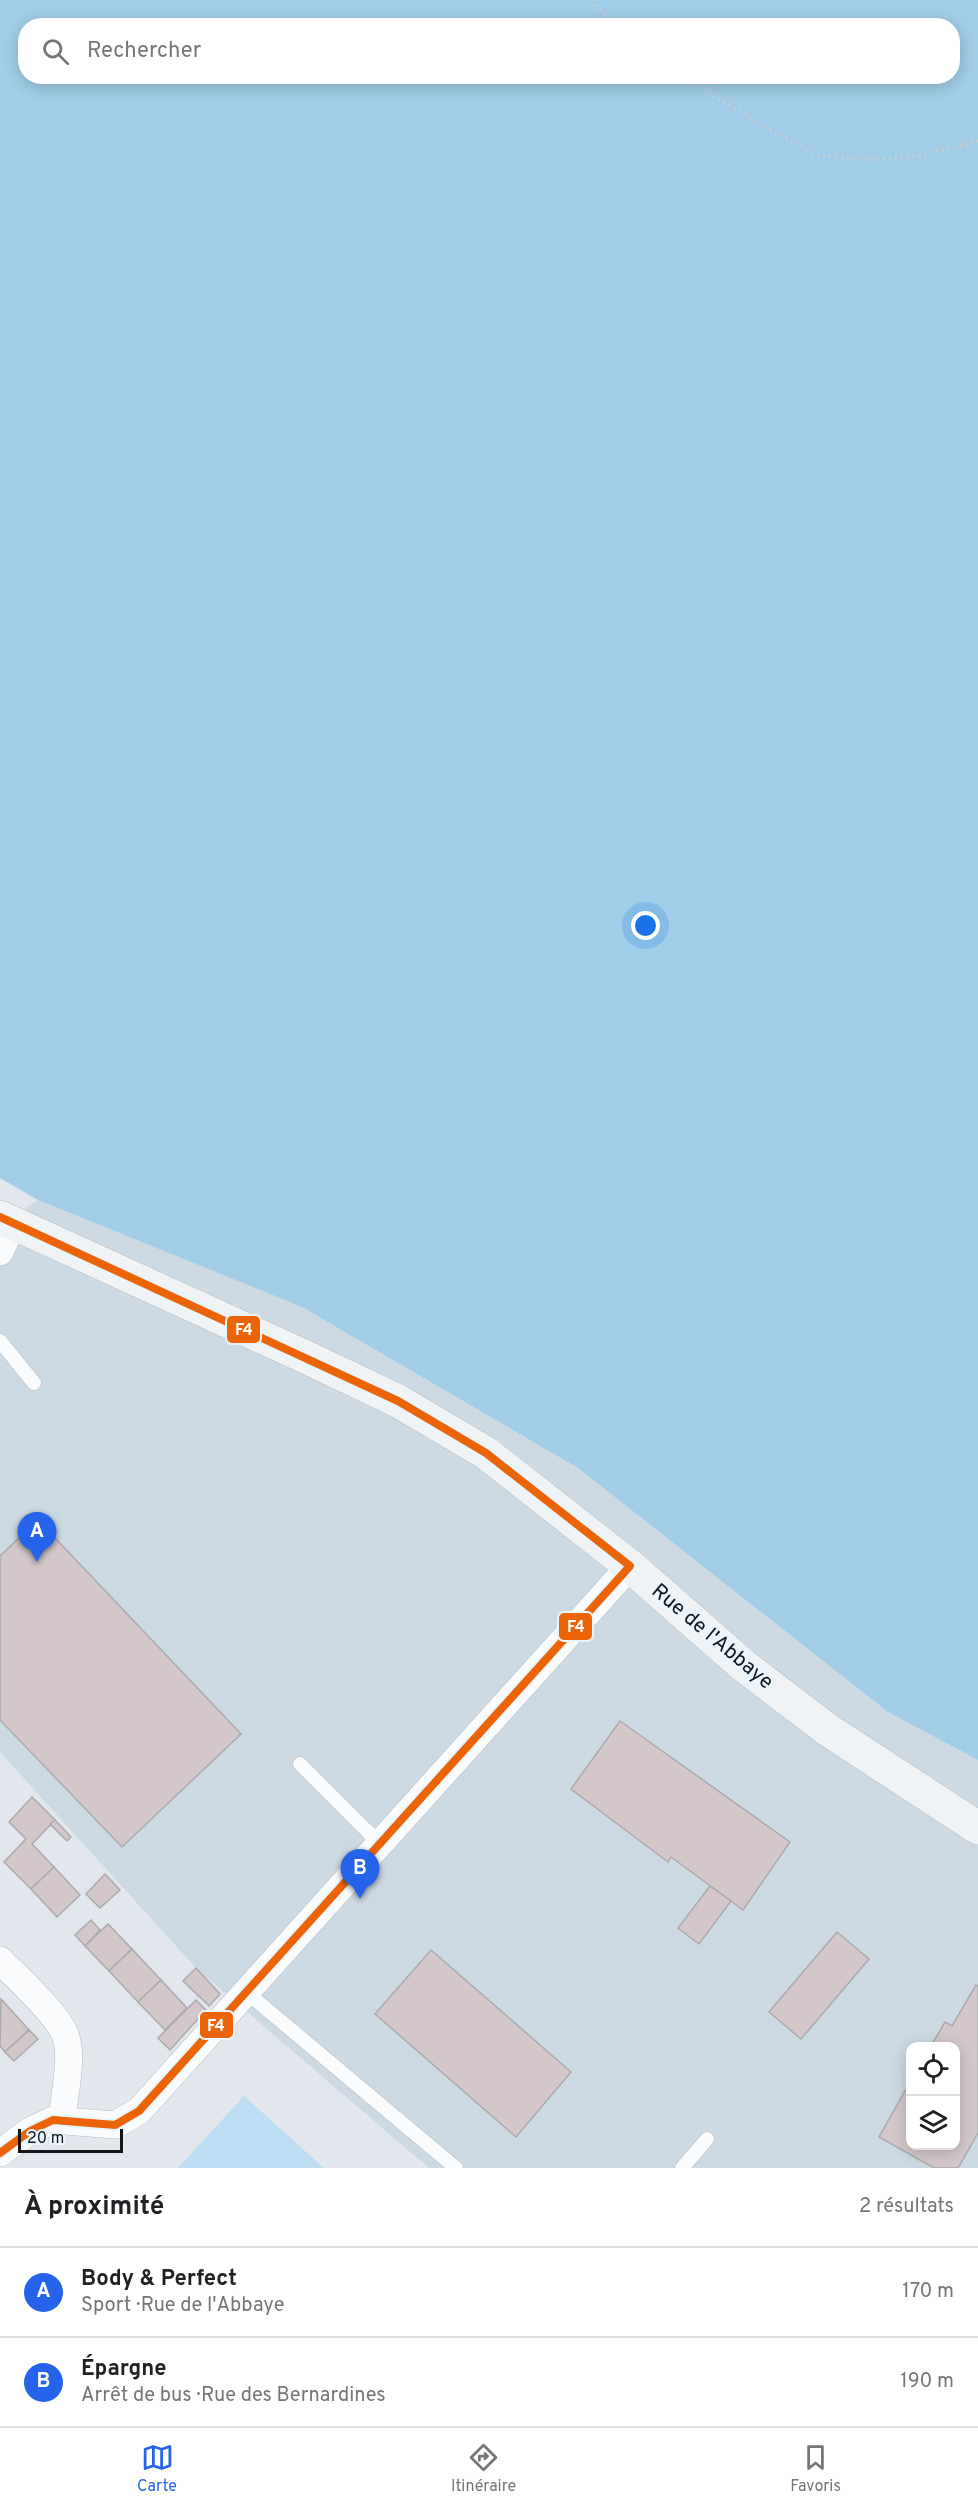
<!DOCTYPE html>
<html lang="fr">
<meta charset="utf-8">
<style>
body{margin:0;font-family:Overpass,sans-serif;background:#f2f2f2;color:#202124}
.controls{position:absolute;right:18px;bottom:18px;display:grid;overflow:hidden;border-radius:12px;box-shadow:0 3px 15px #0003}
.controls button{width:54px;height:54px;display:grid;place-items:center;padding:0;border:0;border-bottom:2px solid #e0e0e0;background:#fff;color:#202124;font:30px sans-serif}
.scale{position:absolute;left:18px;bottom:15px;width:105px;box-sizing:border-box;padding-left:6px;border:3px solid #131619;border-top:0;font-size:16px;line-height:21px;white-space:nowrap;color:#131619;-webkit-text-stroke:4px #eaf6fd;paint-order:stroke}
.you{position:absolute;left:646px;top:926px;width:21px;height:21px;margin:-15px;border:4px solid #fff;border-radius:50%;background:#1a73e8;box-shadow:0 0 0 9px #1a73e833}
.badge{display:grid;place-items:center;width:39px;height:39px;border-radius:50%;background:#2563eb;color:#fff;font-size:20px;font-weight:700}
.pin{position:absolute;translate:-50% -50px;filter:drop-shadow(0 2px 3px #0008)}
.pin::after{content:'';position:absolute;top:32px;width:21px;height:18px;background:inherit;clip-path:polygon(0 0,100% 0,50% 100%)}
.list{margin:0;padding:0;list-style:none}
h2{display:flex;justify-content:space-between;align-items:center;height:78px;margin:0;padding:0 24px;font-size:26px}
h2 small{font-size:20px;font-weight:400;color:#757577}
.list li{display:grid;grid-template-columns:39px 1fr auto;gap:18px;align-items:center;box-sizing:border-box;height:90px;padding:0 24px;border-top:2px solid #e0e0e0}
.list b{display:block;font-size:22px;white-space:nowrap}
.list p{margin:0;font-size:20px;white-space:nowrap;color:#757577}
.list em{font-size:20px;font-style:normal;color:#757577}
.icon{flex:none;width:33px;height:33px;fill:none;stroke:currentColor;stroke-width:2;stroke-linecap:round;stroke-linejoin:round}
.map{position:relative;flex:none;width:978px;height:2168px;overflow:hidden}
.search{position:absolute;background:#fff;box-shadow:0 3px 15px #0003;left:18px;right:18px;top:18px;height:66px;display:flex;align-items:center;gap:15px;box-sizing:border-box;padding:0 21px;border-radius:24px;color:#757577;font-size:22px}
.sheet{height:258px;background:#fff}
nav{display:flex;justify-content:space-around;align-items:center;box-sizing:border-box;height:84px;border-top:2px solid #e0e0e0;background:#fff;font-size:16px;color:#757577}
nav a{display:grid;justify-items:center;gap:3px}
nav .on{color:#2563eb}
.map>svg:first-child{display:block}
.built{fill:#cddae3;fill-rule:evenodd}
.green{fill:#bedef4}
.forest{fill:#a1cde8;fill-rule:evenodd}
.building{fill:#d3c7ca;stroke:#aaaaad;stroke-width:1.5}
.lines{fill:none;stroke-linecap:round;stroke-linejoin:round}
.lane-casing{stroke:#b7bcbf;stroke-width:15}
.street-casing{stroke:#b7bcbf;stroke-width:28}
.secondary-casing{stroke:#b7bcbf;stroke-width:34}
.path{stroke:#cbcdcd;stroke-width:4;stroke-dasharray:1.5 4.5;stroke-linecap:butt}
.lane{stroke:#fafbfc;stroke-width:14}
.street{stroke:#fafbfc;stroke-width:27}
.secondary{stroke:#eff3f5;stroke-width:33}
.bus-1-casing{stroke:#eaf6fd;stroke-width:12}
.bus-1{stroke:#ec6408;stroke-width:8}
.labels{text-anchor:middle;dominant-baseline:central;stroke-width:6;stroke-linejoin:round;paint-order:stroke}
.street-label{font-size:21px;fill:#131619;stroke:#eaf6fd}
.line-badge{stroke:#eaf6fd;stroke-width:2}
.badge-label{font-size:16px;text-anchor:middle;font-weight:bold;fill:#fff}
</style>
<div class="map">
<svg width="978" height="2168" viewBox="0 0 978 2168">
<rect width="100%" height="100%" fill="#e1e7ec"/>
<path class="built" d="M38,1200L302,1307L578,1468L888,1712L978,1760V2168H429L196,1968L0,1752V1225ZM910,2046H956V2146H910Z"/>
<path class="green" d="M244,2096L324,2168H178Z"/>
<path class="forest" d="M0,0H978V1760L888,1712L578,1468L302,1307L38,1200L0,1178ZM26,26H952V76H26Z"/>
<g class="building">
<path d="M38,1520L241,1734L122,1847L0,1720V1556Z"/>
<path d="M620,1721L790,1842L743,1910L671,1857L668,1862L571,1789Z"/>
<path d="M32,1797L55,1820L32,1844L54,1867L31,1889L4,1862L26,1839L9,1822Z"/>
<path d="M55,1820L71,1837L67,1841L50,1824Z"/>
<path d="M54,1867L80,1895L57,1917L31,1889Z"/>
<path d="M105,1874L120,1890L100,1908L86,1894Z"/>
<path d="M710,1886L731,1901L699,1944L678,1928Z"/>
<path d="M91,1920L100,1930L85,1946L75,1935Z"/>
<path d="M108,1924L132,1949L109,1971L85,1946Z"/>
<path d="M837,1932L869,1959L801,2039L769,2012Z"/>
<path d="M132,1949L161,1980L138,2002L109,1971Z"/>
<path d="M431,1950L571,2072L516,2137L375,2014Z"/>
<path d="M196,1968L220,1994L209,2006L183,1981Z"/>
<path d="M161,1980L187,2008L165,2030L138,2002Z"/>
<path d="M976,1985L978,1986V2133L958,2168H934L879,2137L910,2082V2146H956V2046H931L945,2022L952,2026Z"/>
<path d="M1,1999L29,2030L5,2052L0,2046Z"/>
<path d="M196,2000L206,2010L170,2050L158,2038Z"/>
<path d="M29,2030L38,2039L14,2061L5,2052Z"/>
</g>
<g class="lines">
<g class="lane-casing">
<g id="lane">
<path d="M0,1341L34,1383"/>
<path d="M300,1764L380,1844"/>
<path d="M245,1991L456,2168"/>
<path d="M682,2168L707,2139"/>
</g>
</g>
<g class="street-casing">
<g id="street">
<path d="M0,1252L12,1224"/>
<path d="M0,1960C16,1977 60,2016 66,2037C73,2059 64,2096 62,2120"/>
<path d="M0,2153L30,2131L53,2120L115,2125L139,2111L630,1566"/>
</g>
</g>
<g class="secondary-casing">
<path id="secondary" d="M0,1217L310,1359L398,1401L486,1453L630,1566L744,1666L828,1730L978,1828"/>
</g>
<g class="path">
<path d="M592,0L615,26"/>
<path d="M683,76L758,123L817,155L864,160L918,156L978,141"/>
</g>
<use href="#lane" class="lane"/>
<use href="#street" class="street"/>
<use href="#secondary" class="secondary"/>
<g class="bus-1-casing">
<path id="bus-1" d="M0,1217L398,1401L486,1453L630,1566L139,2111L115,2125L53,2120L30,2131L0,2153"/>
</g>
<use href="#bus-1" class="bus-1"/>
</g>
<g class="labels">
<g class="street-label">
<text transform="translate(712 1637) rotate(40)">Rue de l'Abbaye</text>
</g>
</g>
<g class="line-badge">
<rect x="226" y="1315" width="35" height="29" rx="6" fill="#ec6408"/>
<rect x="558" y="1612" width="35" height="29" rx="6" fill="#ec6408"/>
<rect x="199" y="2011" width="35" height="28" rx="6" fill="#ec6408"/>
</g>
<g class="badge-label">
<text x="244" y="1335">F4</text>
<text x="576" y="1632">F4</text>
<text x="216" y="2031">F4</text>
</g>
</svg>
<div class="controls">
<button><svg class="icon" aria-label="locate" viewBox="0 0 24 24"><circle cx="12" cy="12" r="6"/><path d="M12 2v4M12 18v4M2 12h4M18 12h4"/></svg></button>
<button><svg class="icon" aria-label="layers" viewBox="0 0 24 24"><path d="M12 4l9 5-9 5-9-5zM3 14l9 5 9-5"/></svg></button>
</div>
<div class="scale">20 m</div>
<div class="you"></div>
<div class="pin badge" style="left:37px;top:1562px">A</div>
<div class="pin badge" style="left:360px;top:1899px">B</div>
<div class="search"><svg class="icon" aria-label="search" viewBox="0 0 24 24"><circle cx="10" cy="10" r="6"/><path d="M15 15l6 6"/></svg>Rechercher</div>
</div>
<section class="sheet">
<h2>À proximité<small>2 résultats</small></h2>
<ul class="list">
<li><span class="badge">A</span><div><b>Body &amp; Perfect</b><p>Sport · Rue de l'Abbaye</p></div><em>170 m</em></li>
<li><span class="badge">B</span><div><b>Épargne</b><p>Arrêt de bus · Rue des Bernardines</p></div><em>190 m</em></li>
</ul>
</section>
<nav>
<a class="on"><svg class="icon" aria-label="map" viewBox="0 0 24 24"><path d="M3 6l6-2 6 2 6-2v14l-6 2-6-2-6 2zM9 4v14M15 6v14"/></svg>Carte</a>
<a><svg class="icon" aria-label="directions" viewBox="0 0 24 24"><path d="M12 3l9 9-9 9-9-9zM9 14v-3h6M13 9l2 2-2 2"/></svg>Itinéraire</a>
<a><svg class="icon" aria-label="saved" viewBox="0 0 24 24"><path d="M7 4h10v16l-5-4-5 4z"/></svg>Favoris</a>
</nav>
